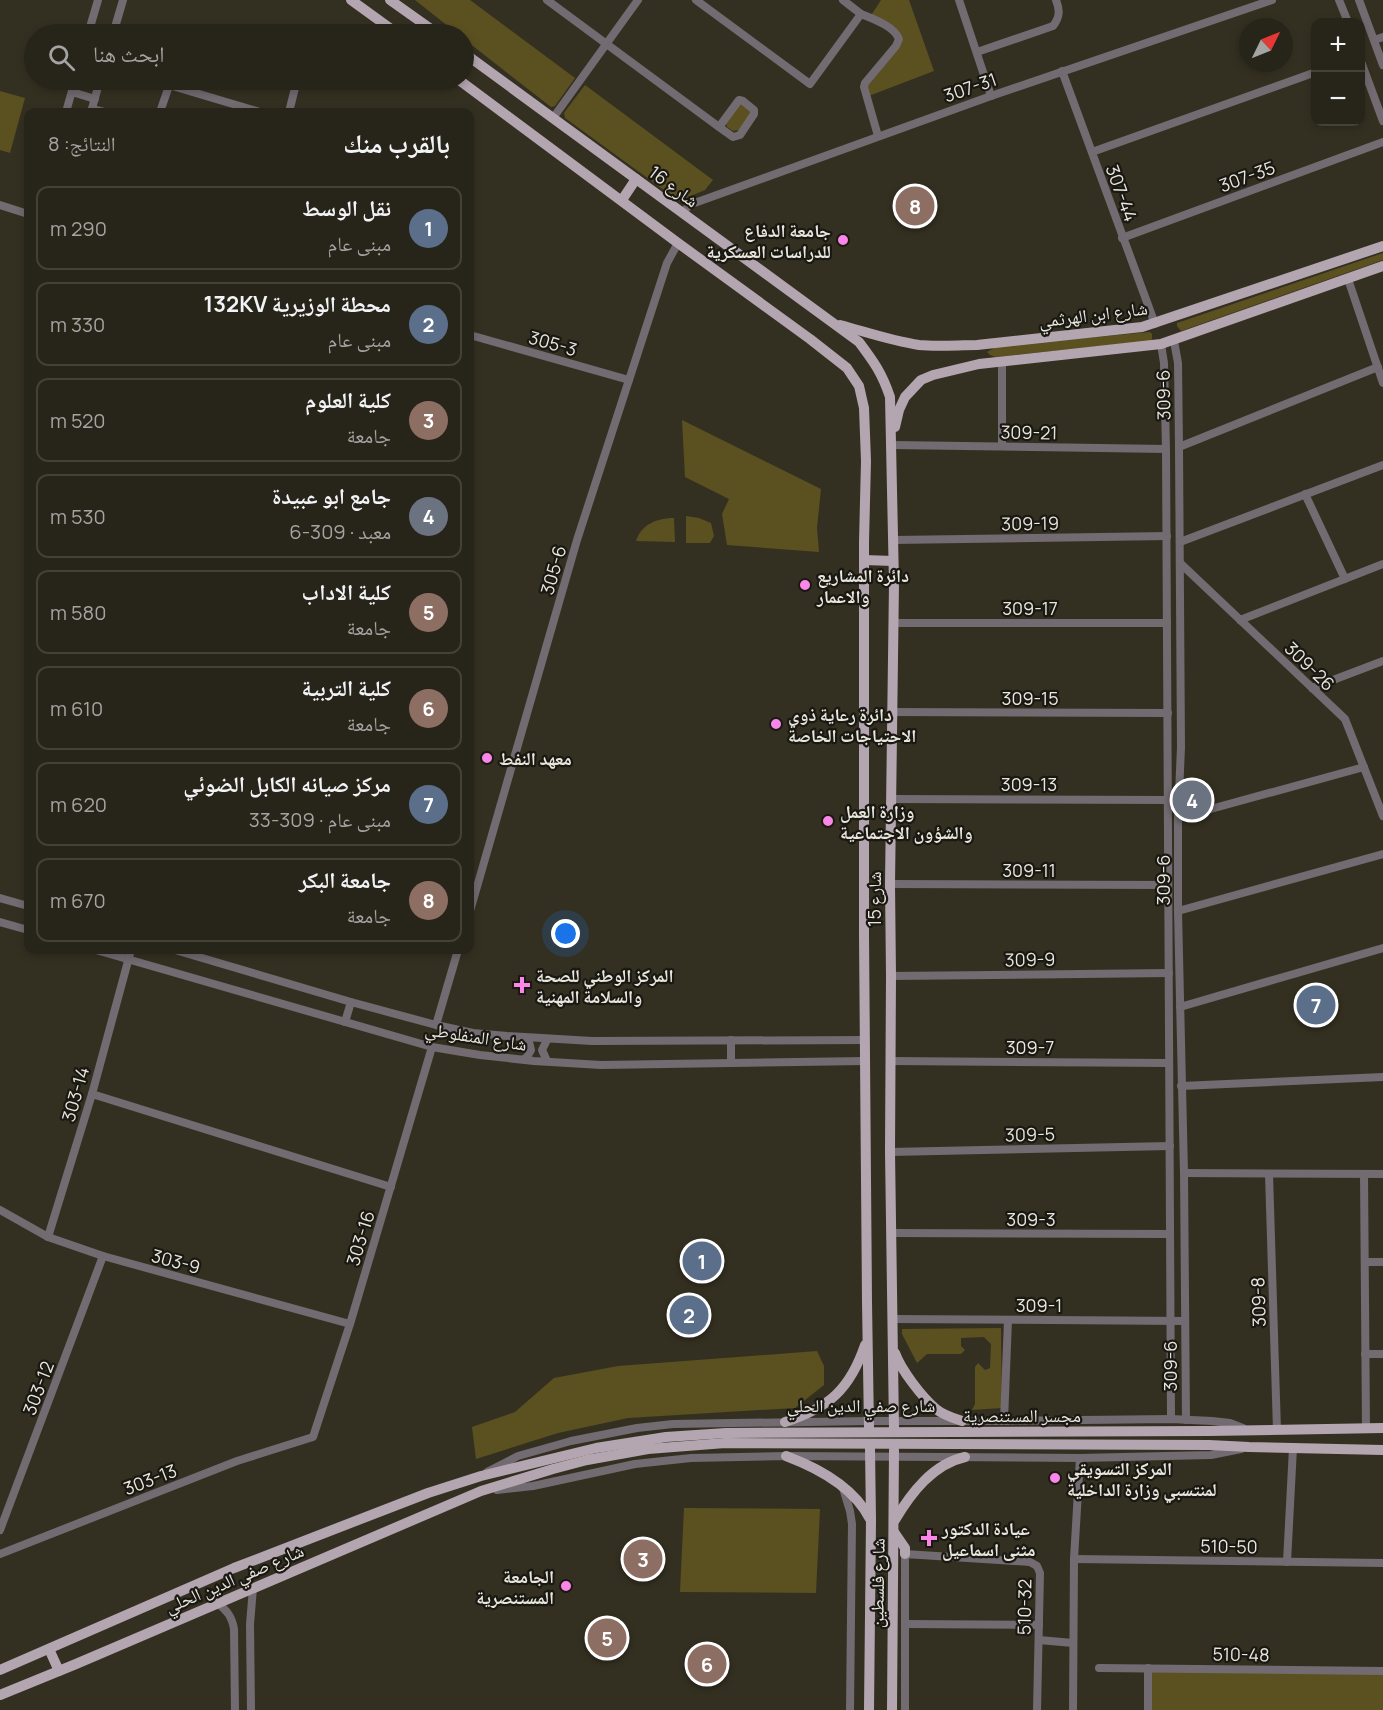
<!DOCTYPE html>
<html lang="ar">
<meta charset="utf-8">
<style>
body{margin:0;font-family:Manrope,"Noto Naskh Arabic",sans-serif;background:#2f2c22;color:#f1f3f6;direction:rtl}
.controls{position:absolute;right:18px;top:18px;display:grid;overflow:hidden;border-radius:12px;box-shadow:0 3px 9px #0003}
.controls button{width:54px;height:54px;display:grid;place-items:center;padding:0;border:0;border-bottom:2px solid #434138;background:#272419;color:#f1f3f6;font:30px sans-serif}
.compass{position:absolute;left:1239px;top:18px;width:54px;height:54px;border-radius:50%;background:#272419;box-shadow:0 3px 9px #0003;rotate:47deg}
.you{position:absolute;left:566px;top:934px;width:21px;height:21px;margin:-15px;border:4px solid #fff;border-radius:50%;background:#1a73e8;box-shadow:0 0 0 9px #1a73e833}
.badge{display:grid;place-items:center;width:39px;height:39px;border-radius:50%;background:#2563eb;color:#fff;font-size:20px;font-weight:700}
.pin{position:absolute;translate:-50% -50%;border:3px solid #fff;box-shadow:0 2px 6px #0006}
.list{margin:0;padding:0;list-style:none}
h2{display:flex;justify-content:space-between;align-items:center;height:78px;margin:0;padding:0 24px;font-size:26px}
h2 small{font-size:20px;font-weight:400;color:#a4a4a2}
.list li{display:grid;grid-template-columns:39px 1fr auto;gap:18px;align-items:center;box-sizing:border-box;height:84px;margin:0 12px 12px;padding:0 12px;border:2px solid #434138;border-radius:12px}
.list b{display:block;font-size:22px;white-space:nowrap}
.list p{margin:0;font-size:20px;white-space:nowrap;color:#a4a4a2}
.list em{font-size:20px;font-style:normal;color:#a4a4a2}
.icon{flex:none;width:33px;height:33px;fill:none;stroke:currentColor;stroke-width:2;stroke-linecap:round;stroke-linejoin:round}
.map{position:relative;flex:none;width:1383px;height:1710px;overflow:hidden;direction:ltr}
.search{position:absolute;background:#272419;box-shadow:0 3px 9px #0003;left:24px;top:24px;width:450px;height:66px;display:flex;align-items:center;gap:15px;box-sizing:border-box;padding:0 21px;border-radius:33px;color:#a4a4a2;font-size:22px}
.panel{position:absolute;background:#272419;box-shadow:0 3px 9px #0003;left:24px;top:108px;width:450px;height:846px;border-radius:12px;direction:rtl}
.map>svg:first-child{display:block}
.green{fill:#5b5020}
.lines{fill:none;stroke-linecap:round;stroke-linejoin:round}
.minor{stroke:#726b71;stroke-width:8}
.major{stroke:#b4a6b1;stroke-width:10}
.poi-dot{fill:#fa87e7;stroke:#1a1812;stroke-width:2}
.labels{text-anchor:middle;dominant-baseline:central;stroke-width:4.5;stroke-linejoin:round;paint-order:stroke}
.street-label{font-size:18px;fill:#e9e6dd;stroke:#1a1812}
.poi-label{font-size:18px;font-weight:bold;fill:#e9e6dd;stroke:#1a1812;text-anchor:start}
</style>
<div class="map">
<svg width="1383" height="1710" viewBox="0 0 1383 1710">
<rect width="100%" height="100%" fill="#343021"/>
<g class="green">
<path d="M415,0H470L575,78L555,106L551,107L464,39V34H458Z"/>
<path d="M881,0H909L934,71L866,97L865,83L899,39L870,17Z"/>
<path d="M585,85L713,180L705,190L679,201L565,118L564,113Z"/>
<path d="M0,91L25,98L10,153L0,150Z"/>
<path d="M741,104L750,110V115L739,130L733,131L727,127L726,123L738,106Z"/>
<path d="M1383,253V260L1181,331L1177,326V323Z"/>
<path d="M1150,332L1152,334V339L1150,341L995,357L990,355L987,352L998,346Z"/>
<path d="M682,420L821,489L817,528L819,552L727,545L722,514L729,499L685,477Z"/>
<path d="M686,516L699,518L711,523L714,536L710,543H686Z"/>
<path d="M674,518L675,542L636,541C641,524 658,518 674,518Z"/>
<path d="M1001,1328L1002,1408L972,1410L975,1404V1367L978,1363L985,1370L990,1368L991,1344L984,1337L961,1338V1346L965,1350L961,1354H927L917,1363L902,1334V1329Z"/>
<path d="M817,1351L824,1366V1385L795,1408L628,1418L558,1433L476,1459L472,1427L515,1412L554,1378L618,1366Z"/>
<path d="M684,1508L820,1509L816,1593L680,1592Z"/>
<path d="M1148,1668L1383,1671V1710H1148Z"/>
</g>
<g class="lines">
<g class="minor">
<path d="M547,0L719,127L733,137L740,135L754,114V110L743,101L739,100L719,127"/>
<path d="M696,0L810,84L861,14L843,0"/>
<path d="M959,0L991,96"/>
<path d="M1339,0L1348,22"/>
<path d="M1359,0L1383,65"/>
<path d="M861,14C873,19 894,26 899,39L896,46L865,83L864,87L878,136"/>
<path d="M88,34L98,0"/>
<path d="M113,34L123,0"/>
<path d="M1374,40L1383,37"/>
<path d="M977,52L1053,26C1060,17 1060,10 1056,0"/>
<path d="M1360,59L1383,121"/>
<path d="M1062,71L1155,324"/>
<path d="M169,85L260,112"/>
<path d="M72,92L95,99"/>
<path d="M92,109L104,112"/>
<path d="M66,112L75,80"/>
<path d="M91,112L100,80"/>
<path d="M160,112L171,80"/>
<path d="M289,112L297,80"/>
<path d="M553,118L638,0"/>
<path d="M1092,152L1316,72"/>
<path d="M0,205L28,214"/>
<path d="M683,213L689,205L991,96L1272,0"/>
<path d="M1122,238L1383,142"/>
<path d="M1348,279L1383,383"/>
<path d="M470,335L629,380"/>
<path d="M1174,341L1178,363L1179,447L1181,747L1178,818V911L1184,1173L1186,1420"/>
<path d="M1161,344L1164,363L1166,449L1171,1419"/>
<path d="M892,445L1166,449"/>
<path d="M1002,446V361"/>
<path d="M1179,447L1378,367"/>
<path d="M1305,494L1345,579"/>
<path d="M893,540L1167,536"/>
<path d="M1180,542L1383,465"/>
<path d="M1180,563L1345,719L1383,816"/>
<path d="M1240,620L1383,564"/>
<path d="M893,623H1167"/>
<path d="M1312,688L1383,661"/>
<path d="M891,712L1168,713"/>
<path d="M891,799L1168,800"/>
<path d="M1178,818L1364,767"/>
<path d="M890,884L1168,885"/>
<path d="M0,898L28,906"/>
<path d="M470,911L577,540L667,263L678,243"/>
<path d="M1178,911L1383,854"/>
<path d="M0,922L28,930"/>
<path d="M96,950L432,1047L480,1055L534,1061L601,1065L865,1061"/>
<path d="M175,950L351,1002L436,1025L473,1033L507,1036L592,1041L865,1040"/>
<path d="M891,976L1169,973"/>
<path d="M1180,1007L1383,948"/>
<path d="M345,1022L351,1002"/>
<path d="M436,1025L458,950"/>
<path d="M731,1040V1063"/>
<path d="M524,1059L527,1057L531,1050L528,1038"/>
<path d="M547,1061L542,1050L547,1040"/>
<path d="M891,1061L1169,1063"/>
<path d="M1181,1086L1383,1077"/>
<path d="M92,1094L391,1187"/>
<path d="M890,1152L1170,1146"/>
<path d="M1184,1173L1383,1174"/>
<path d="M1269,1174L1277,1430"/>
<path d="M1364,1174L1366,1428"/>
<path d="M0,1210L48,1237L103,1256L350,1324"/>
<path d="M892,1233L1170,1234"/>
<path d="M48,1237L92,1094L131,950"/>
<path d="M1365,1262H1383"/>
<path d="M892,1319L1185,1321"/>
<path d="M1365,1354H1383"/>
<path d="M1004,1421L1008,1320"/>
<path d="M487,1472L518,1456L571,1441L637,1428L673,1424L869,1421H1004L1171,1419L1212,1421L1230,1423L1243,1428"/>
<path d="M843,1488L850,1511L852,1524L850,1710"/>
<path d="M497,1490L533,1486L635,1464L691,1458L786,1456L1080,1458L1211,1455L1241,1449"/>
<path d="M0,1530L103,1256"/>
<path d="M0,1554L237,1461L313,1437L350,1324L432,1047"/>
<path d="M1074,1559L1383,1563"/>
<path d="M1287,1562L1293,1448"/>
<path d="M217,1603C227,1610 232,1617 234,1629L235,1710"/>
<path d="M905,1624L1039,1625"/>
<path d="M1039,1640L1073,1643"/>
<path d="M1099,1668L1383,1671"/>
<path d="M251,1710L250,1624L253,1588"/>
<path d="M905,1710V1554L1030,1562L1037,1566L1040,1573L1037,1710"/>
<path d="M1073,1710L1074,1559L1080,1458"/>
<path d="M1148,1710V1668"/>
</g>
<g class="major">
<path d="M351,0L398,34"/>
<path d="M390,0L438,34"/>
<path d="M464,53L859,342C874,362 882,373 890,397L894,583L890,884L891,976L890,1152L894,1428"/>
<path d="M459,80L678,243L810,339L847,368L859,386L864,408L866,461L864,542V935L867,1302L869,1428"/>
<path d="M622,200L636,179"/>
<path d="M840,325C866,332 892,341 919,345C938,347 958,345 977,345L1142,327L1383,246"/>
<path d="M895,427L899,410L905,397L921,380L933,375L979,364L1161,344L1383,266"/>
<path d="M864,560L893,561"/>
<path d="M895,1353C901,1370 922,1397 936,1409C943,1415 953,1418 962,1421"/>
<path d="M785,1422C829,1408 850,1389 865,1345"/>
<path d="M786,1456C818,1468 854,1487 870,1519"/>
<path d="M895,1520C911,1493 933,1464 965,1457"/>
<path d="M894,1532L905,1548V1554"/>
<path d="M49,1649L59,1671"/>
<path d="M0,1670L234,1568L428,1493L481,1476L596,1448L666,1437L726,1433L1209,1431L1383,1428"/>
<path d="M0,1695L76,1664L481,1491L553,1469L587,1460L648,1449L725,1443L1209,1445L1249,1447L1383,1450"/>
<path d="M869,1710L871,1520L870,1449"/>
<path d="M892,1710L894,1450"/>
</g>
</g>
<g class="poi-dot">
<circle cx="843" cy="240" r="6"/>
<circle cx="805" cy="585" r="6"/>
<circle cx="776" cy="724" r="6"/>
<circle cx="487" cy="758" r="6"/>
<circle cx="828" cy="821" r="6"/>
<path d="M519 976h6v6h6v6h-6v6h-6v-6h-6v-6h6z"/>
<circle cx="1055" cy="1478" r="6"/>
<path d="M926 1529h6v6h6v6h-6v6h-6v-6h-6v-6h6z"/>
<circle cx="566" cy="1586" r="6"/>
</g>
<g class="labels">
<g class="street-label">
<text transform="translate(970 87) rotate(-19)">307-31</text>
<text transform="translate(1247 176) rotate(-20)">307-35</text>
<text transform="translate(674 186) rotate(36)">شارع 16</text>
<text transform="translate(1122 193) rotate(70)">307-44</text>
<text transform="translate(1093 314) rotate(-7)">شارع ابن الهرثمي</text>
<text transform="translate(553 343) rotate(16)">305-3</text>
<text transform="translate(1163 395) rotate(-91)">309-6</text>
<text transform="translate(1029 432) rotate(1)">309-21</text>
<text transform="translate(1030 523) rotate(-1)">309-19</text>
<text transform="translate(553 570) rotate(-74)">305-6</text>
<text x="1030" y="608">309-17</text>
<text transform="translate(1310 666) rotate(44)">309-26</text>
<text x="1030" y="698">309-15</text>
<text x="1029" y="784">309-13</text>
<text x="1029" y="870">309-11</text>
<text transform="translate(1163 880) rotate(-90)">309-6</text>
<text transform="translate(874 899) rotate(-90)">شارع 15</text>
<text transform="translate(1030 959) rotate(-1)">309-9</text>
<text transform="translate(476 1036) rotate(9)">شارع المنفلوطي</text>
<text x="1030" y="1047">309-7</text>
<text transform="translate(75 1094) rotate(-74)">303-14</text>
<text transform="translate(1030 1134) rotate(-1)">309-5</text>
<text x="1031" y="1219">309-3</text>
<text transform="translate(360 1238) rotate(-73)">303-16</text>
<text transform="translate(176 1261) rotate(15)">303-9</text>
<text transform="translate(1258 1302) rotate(-92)">309-8</text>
<text x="1039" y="1305">309-1</text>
<text transform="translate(1170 1366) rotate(-90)">309-6</text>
<text transform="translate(38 1388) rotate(-69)">303-12</text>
<text x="861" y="1405">شارع صفي الدين الحلي</text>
<text x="1022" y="1415">مجسر المستنصرية</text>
<text transform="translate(150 1479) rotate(-21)">303-13</text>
<text transform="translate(1229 1546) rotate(1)">510-50</text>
<text transform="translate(234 1578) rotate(-23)">شارع صفي الدين الحلي</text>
<text transform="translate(877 1583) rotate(-89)">شارع فلسطين</text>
<text transform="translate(1024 1607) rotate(-89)">510-32</text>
<text transform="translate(1241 1654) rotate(1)">510-48</text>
</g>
<g class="poi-label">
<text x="831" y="230" text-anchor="end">جامعة الدفاع<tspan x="831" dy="21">للدراسات العسكرية</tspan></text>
<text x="817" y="575">دائرة المشاريع<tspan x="817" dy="21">والاعمار</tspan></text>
<text x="788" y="714">دائرة رعاية ذوي<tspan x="788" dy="21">الاحتياجات الخاصة</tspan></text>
<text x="499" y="758">معهد النفط</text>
<text x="840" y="811">وزارة العمل<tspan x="840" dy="21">والشؤون الاجتماعية</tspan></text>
<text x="536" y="975">المركز الوطني للصحة<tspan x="536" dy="21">والسلامة المهنية</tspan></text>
<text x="1067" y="1468">المركز التسويقي<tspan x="1067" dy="21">لمنتسبي وزارة الداخلية</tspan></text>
<text x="942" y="1528">عيادة الدكتور<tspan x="942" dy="21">مثنى اسماعيل</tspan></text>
<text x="554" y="1576" text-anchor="end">الجامعة<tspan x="554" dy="21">المستنصرية</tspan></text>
</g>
</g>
</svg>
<div class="controls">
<button>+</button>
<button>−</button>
</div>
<svg class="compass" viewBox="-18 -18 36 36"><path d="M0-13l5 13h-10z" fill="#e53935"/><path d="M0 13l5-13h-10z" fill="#a4a4a2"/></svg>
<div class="you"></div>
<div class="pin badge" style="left:702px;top:1261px;background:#5c6f8a">1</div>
<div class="pin badge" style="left:689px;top:1315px;background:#5c6f8a">2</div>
<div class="pin badge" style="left:643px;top:1559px;background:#8d6e63">3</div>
<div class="pin badge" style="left:1192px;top:800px;background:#6b7280">4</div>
<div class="pin badge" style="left:607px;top:1638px;background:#8d6e63">5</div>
<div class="pin badge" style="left:707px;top:1664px;background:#8d6e63">6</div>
<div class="pin badge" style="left:1316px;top:1005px;background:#5c6f8a">7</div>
<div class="pin badge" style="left:915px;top:206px;background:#8d6e63">8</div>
<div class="search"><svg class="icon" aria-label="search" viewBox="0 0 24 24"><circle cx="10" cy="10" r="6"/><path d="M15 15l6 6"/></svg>ابحث هنا</div>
<section class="panel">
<h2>بالقرب منك<small>النتائج: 8</small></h2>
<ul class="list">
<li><span class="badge" style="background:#5c6f8a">1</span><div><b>نقل الوسط</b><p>مبنى عام</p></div><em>290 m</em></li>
<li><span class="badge" style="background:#5c6f8a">2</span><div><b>محطة الوزيرية 132KV</b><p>مبنى عام</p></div><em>330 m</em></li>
<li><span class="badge" style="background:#8d6e63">3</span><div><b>كلية العلوم</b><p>جامعة</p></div><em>520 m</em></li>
<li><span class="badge" style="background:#6b7280">4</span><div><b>جامع ابو عبيدة</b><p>معبد · 309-6</p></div><em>530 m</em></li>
<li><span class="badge" style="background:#8d6e63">5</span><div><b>كلية الاداب</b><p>جامعة</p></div><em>580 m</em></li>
<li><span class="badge" style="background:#8d6e63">6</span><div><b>كلية التربية</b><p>جامعة</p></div><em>610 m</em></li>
<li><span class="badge" style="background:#5c6f8a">7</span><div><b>مركز صيانه الكابل الضوئي</b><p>مبنى عام · 309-33</p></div><em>620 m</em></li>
<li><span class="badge" style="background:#8d6e63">8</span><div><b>جامعة البكر</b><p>جامعة</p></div><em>670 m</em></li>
</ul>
</section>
</div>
